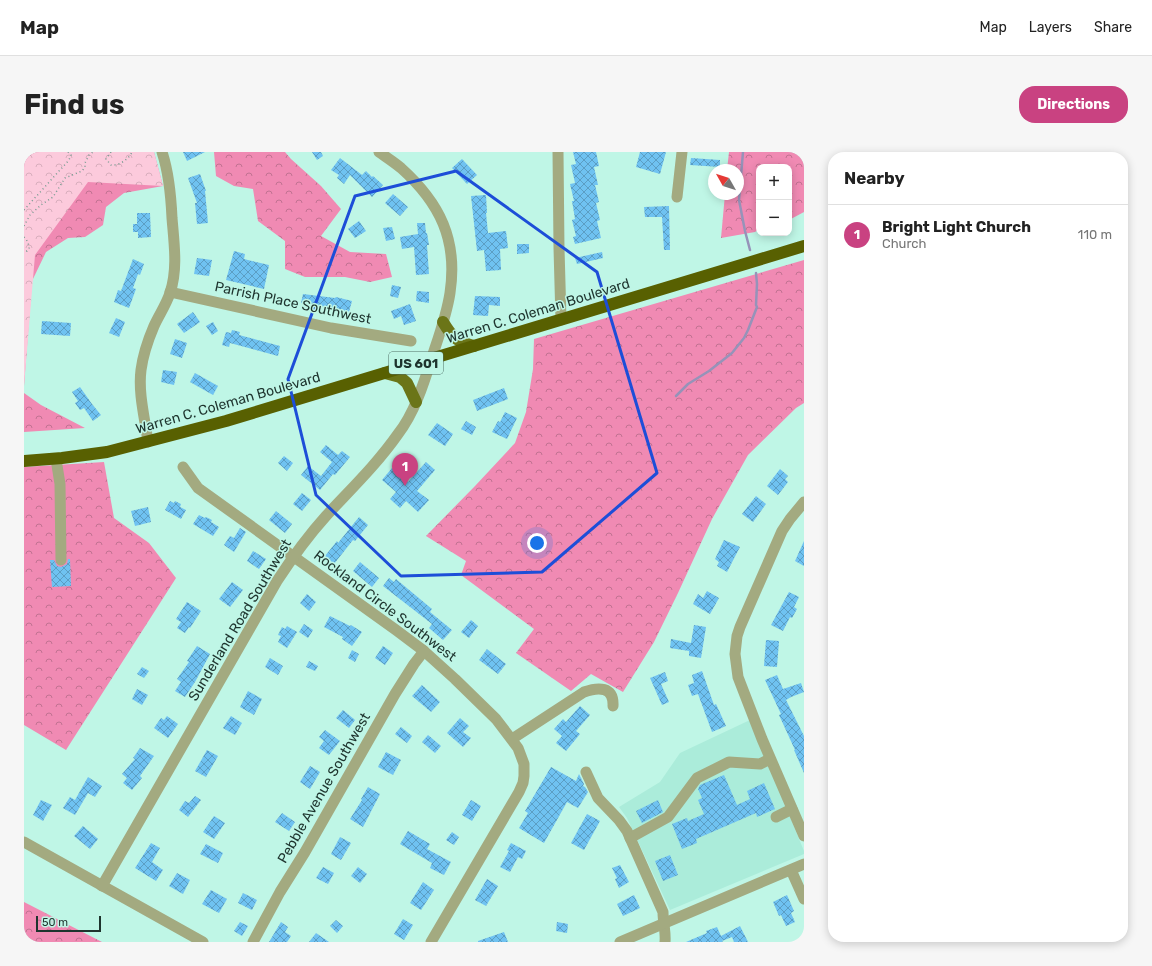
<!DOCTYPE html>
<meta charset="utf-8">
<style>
body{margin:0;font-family:Rubik,sans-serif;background:#f6f6f6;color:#222}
.controls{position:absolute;right:12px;top:12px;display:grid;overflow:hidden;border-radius:8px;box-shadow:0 2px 10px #0003}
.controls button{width:36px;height:36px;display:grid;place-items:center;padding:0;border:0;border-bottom:1px solid #e0e0e0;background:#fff;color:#222;font:20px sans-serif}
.compass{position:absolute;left:684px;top:12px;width:36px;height:36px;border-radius:50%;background:#fff;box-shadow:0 2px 10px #0003;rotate:309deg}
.scale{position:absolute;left:12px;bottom:10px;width:65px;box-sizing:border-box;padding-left:4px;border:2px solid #1e342e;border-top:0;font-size:11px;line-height:14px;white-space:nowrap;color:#1e342e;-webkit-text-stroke:3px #bff6e6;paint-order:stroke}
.you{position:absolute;left:513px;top:391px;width:14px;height:14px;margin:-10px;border:3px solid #fff;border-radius:50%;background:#1a73e8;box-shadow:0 0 0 6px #1a73e833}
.badge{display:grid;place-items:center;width:26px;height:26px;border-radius:50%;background:#c94281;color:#fff;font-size:13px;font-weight:700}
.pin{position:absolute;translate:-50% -33px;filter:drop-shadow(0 1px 2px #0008)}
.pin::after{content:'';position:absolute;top:21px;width:14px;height:12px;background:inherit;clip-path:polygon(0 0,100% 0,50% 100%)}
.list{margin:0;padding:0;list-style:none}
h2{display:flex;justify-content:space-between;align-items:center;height:52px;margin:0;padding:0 16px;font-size:17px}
h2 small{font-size:13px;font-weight:400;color:#767676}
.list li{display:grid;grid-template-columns:26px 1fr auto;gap:12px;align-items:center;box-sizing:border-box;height:60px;padding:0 16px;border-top:1px solid #e0e0e0}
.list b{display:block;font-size:15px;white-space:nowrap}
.list p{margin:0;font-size:13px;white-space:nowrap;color:#767676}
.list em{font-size:13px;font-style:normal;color:#767676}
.map{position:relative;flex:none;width:780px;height:790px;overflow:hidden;border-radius:16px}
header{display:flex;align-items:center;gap:24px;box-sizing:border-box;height:56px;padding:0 20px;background:#fff;border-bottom:1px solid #e0e0e0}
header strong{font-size:19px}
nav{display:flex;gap:22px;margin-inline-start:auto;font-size:14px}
.intro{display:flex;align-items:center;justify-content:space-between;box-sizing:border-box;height:96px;padding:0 24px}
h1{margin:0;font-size:28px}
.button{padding:10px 18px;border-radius:16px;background:#c94281;color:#fff;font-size:14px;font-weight:700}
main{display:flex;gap:24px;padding:0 24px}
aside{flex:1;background:#fff;border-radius:16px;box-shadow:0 2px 10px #0003}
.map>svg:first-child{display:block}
.built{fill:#abecda}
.forest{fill:url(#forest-crowns)}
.park{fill:url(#park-crowns)}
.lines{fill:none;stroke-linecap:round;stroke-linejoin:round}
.stream{stroke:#9693b9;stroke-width:2.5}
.building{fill:url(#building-cross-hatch)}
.path{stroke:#739a8f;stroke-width:1.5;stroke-dasharray:1 3;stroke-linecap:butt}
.minor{stroke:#a3aa80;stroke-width:11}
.major{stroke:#6b7518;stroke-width:12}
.highway{stroke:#586001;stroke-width:12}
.marked{fill:none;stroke:#1d4ed8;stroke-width:3;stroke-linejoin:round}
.labels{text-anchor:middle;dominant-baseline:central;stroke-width:3;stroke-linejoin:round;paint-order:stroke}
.shield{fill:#bff6e6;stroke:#4e6e65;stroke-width:1}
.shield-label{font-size:13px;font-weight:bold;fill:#1e342e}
.street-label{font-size:14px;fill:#1e342e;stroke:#bff6e6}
</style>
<header>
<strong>Map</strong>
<nav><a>Map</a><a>Layers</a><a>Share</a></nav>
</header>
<div class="intro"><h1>Find us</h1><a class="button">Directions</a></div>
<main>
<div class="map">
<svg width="780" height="790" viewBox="0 0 780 790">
<defs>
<pattern id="forest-crowns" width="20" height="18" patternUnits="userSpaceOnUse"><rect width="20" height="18" fill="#f08ab3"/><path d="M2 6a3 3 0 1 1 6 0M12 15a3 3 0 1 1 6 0" fill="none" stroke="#c27292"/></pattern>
<pattern id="park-crowns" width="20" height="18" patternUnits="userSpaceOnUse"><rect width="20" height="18" fill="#fccadc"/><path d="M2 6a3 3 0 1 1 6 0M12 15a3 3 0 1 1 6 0" fill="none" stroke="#d8aebd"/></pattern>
<pattern id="building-cross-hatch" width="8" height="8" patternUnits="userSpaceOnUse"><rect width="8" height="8" fill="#6fc2f1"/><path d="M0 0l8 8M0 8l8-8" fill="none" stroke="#5b9ec4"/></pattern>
</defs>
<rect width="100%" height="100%" fill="#bff6e6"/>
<path class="built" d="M726,568L780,699V702L646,758L603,666L595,655L636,630L656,601Z"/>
<g class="forest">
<path d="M0,0H130L139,34L100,41L82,55L79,73L61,85L44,86L22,100L8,129L0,234Z"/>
<path d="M190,0H261L267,7L297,34L317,57L297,84L326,100L362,102L368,125L346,130L321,125H281L261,117V89L234,69L229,37L210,34L192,24Z"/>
<path d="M705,0H780V60L765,68V15H735V77L731,80L697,86L701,42H714V18H703Z"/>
<path d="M780,108V251L772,256L724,303L688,367L654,441L630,490L599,540L567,522L547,539L492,501L510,477L437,423L442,409L402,384L451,334L491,291L502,260L509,217L510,187Z"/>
<path d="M0,241L17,253L61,276L0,280Z"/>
<path d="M80,310L90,366L125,391L152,426L42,598L0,573V315Z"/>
<path d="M0,750L78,790H0Z"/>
</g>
<path class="park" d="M0,0H130L139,34L64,30L11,103L0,234Z"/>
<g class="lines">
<g class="stream">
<path d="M719,0L715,48L721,79L726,98"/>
<path d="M652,244L664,232L685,219L708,201L720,186L724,178L733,155L732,153L733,132L732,121"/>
</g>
</g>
<g class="building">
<path d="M159,0H181L163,9Z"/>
<path d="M288,0H297L299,4L293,8Z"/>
<path d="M549,0H572L575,14L570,15L574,33H571L575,50L572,51L576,68L573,69L577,86L551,92L549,85L552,84L548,68L551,67L548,49H550L546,32L551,31L547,13L552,12Z"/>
<path d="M616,0H642L636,22L612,15Z"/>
<path d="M316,6L338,23L342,19L348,25L349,24L359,33L348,45L326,23L320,32L313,26L315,23L307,18Z"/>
<path d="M667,6L696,8V15L666,13Z"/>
<path d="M438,7L453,23L443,32L428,16Z"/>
<path d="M176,22L182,39H181L184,71L173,72L171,51H173L164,26Z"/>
<path d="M369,42L384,55L376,64L361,51Z"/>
<path d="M462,43L463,61H462L464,81L482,79L484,96L476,97L477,118L462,119L460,98L453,99L447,44Z"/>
<path d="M645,54L646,98H640L638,65H621L620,55Z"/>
<path d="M113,61H126L127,85L114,86V80H109V72H113Z"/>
<path d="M335,69L342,79L331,86L324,77Z"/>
<path d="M393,71H401L402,81H403L405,93H403L405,122L392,123L390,95L378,97L376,85L394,82Z"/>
<path d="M368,75L371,87L362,89L359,76Z"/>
<path d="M493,92H505V101L493,102Z"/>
<path d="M210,99L221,102L220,107L245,113L240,137L202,128Z"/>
<path d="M578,100L579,106L553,112L551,106Z"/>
<path d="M173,106L188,108L185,124L170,122Z"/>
<path d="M109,107L120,112L116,123L114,122L109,136L112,137L105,156L90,150L94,138L97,139Z"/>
<path d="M368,133L377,135L374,146L366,144Z"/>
<path d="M393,139L405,140V151L392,149Z"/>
<path d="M279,142L311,146L312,145L328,149L325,160L303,155L277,151Z"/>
<path d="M451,144L476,145V154L465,153L464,164L449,163Z"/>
<path d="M386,152L392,169L380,173L377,164L370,167L367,159Z"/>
<path d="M169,160L176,170L160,181L153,172Z"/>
<path d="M92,166L101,170L95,185L85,181Z"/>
<path d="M18,169L47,171L46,184L17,182Z"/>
<path d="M189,170L194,179L188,183L182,174Z"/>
<path d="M208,178L216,180L215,183L256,194L254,204L206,191L205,195L198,193L202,180L207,181Z"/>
<path d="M151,187L163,191L158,206L146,202Z"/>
<path d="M139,218L153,220L150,233L137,230Z"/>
<path d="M171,221L194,234L189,243L166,230Z"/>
<path d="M56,235L68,252L77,263L69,269L60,256L56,258L51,251L54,249L48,240Z"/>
<path d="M480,236L484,247L453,259L449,248Z"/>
<path d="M481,260L493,266L483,287L468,280L474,269L476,270Z"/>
<path d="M442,269L452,275L448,283L437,277Z"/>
<path d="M413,271L429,282L421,294L404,283Z"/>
<path d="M302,293L314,303L318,299L326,305L311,323L309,322L296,338L277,323L284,314L297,324L308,310L296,300Z"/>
<path d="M260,304L269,311L263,319L254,311Z"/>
<path d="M402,310L411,318L393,339L405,348L394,360L382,349L376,356L366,347L372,340L358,328L368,316L384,330Z"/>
<path d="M756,317L764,324L761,327L764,330L754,343L743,334Z"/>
<path d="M278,341L287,348L278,359L269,352Z"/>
<path d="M732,344L742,352L729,370L718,362Z"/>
<path d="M146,349L150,351L151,349L157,352L156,355L162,358L157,367L141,358Z"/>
<path d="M124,355L127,370L111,374L107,359Z"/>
<path d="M252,359L268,372L261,381L245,368Z"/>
<path d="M175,363L181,366L182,365L188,368L187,370L195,375L189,384L169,372Z"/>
<path d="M335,365L344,373L331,389L329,388L310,412L301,404L313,389L314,391Z"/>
<path d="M216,376L222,380L210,400L200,393L206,384L210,386Z"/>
<path d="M700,388L716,395L703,420L693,414L695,410L691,407Z"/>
<path d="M780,389V414L771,409Z"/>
<path d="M229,399L242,407L235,417L223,409Z"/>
<path d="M44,407H46L47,434L28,435L26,408H30L33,414L37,415L43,412Z"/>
<path d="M336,410L355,426L348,435L329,419Z"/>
<path d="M365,426L370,430L372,427L408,457L406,460L428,478L419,488L405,476L408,472L359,434Z"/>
<path d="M208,430L219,438L206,455L195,447Z"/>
<path d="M683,439L695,446L686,462L669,452L674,442L679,446Z"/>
<path d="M765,440L775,445L770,455L773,457L768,466L766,465L759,479L747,473Z"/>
<path d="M283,442L292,450L285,459L276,451Z"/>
<path d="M163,450L177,459L166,476L165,475L161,481L153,476L157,470L152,467Z"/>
<path d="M306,464L326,474L327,473L338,480L328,494L318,487L319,485L300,475Z"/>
<path d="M447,468L454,474L445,486L437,480Z"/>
<path d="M280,472L289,478L284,486L275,480Z"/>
<path d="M670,473L682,475L677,506L665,504V499L646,496L647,487L667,491Z"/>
<path d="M263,474L273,480L263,496L254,490L257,484L254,483L258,475L261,477Z"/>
<path d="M742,488L755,489L753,515L740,514Z"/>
<path d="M173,494L186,502L171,530L161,545L151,539L157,530L153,527L165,510L163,509Z"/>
<path d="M359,494L369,501L361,513L351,506Z"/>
<path d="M463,497L482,512L474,522L455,508Z"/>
<path d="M328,498L335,502L331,510L324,506Z"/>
<path d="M246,506L259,514L254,523L241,515Z"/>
<path d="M285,509L294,514L291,519L282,515Z"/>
<path d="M118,515L125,519L120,526L113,522Z"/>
<path d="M678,519L690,553L692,552L702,574L688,580L674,542L668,544L664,533L670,531L668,523Z"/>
<path d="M641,520L644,529L637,532L645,550L638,553L626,526Z"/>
<path d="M753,523L759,537L777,531L780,540L767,545L762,548L780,584V621L770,598H771L755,563L757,562L741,528Z"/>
<path d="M398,533L416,550L407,560L388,544Z"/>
<path d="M113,537L124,543L118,553L108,547Z"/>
<path d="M224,539L238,547L230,563L216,555Z"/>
<path d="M556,554L566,563L552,579L556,582L542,599L532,591L538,584L530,577L539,567L542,570Z"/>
<path d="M319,558L331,568L325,576L312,566Z"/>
<path d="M143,564L154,572L144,586L130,576L137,566L140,568Z"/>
<path d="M207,564L218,571L211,583L199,576Z"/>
<path d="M436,566L445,574L439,580L447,586L439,595L423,581Z"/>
<path d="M377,575L388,584L383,591L371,582Z"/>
<path d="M301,578L316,589L305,603L295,596L300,589L295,585Z"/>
<path d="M404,583L417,594L411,601L398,590Z"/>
<path d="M116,596L130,604L116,624L118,626L108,638L99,631L103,626L98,622L111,607L109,606Z"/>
<path d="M183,598L194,604L182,625L171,619Z"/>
<path d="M362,600L377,608L369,623L354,615Z"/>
<path d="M286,614L296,620L286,637L276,630Z"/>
<path d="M527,615L552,629L555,622L560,632L559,634L561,635L564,640L554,656L543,650L520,691L495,676L504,661L501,659Z"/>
<path d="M700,623L713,653L726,647L723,639L740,631L751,657L733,665L732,661L672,687L673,691L658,697L648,672L663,666L664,669L680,662L674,648L678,646L674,637L676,633Z"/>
<path d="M64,625L78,634L71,645L64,641L51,663L39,656L46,645L51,648Z"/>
<path d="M344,635L356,642L339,675L326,667L338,648L337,647Z"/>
<path d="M171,644L177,648L164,665L155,658L161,649L165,651Z"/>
<path d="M17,648L28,653L19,669L9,663Z"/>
<path d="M447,648L457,654L448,669L438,663Z"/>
<path d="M634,648L639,660L618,671L612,659Z"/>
<path d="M258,661L271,670L265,679L251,670Z"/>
<path d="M563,662L576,669L560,698L547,691Z"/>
<path d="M190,664L201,671L190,687L179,680Z"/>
<path d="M59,674L74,687L66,697L50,684Z"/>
<path d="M384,679L406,692L403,697L427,710L420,723L406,716L408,711L376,692Z"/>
<path d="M428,680L435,685L430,693L422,688Z"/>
<path d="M316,685L327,691L317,708L307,702Z"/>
<path d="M127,691L136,696L128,710L139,718L132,729L111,716Z"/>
<path d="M487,691L502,699L498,707L494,705L486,720L476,715L485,699L483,698Z"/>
<path d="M182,692L199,701L194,711L176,702Z"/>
<path d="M646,703L654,723L639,729L631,709Z"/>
<path d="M596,713L605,730L595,736L591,727L593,726L588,716Z"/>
<path d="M299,715L310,721L304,732L292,726Z"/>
<path d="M334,715L343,722L336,731L327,724Z"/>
<path d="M153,721L166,728L159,742L145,734Z"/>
<path d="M463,727L474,734L462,754L451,748Z"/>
<path d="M399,730L410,738L397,758L386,751Z"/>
<path d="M187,738L203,747L195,761L178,752Z"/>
<path d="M219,741L233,748L228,758L214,751Z"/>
<path d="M610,743L616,756L599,764L593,752Z"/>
<path d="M763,743L770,759L767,761L771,770L762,774L757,763L755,764L749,750Z"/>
<path d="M379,767L389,773L380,788L370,782Z"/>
<path d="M312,768L319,774L313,781L306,774Z"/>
<path d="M216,770L224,774L218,784L210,779Z"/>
<path d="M257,770L264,775L261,780L267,784L263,790H245Z"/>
<path d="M533,770L544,772L543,781L532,779Z"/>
<path d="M716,774L724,790H710L708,785L698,789L699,790H662L683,781L682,779L693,775L697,784Z"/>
<path d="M480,780L484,790H454V789Z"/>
<path d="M292,781L305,790H285Z"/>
</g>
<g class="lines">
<g class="path">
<path d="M87,0L82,7L87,13C95,14 105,7 108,0"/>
<path d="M0,58L45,8L47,3L44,0"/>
<path d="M0,74L6,63L17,53L29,45L41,26L58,19L61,15V11L65,3L69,0"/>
<path d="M0,85L4,90L5,96L3,99H0"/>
</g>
<g class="minor">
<path d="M534,0L535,96L537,168"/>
<path d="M653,45L658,0"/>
<path d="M146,140L307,176L387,189"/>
<path d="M124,290C121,267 114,241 117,218C119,203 124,188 130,174C135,163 142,153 146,141C154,117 150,91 148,66C147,44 145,21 138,0"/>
<path d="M32,307L36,332L37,408"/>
<path d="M159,315L174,336L372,478L400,499L431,527L472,567L494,596L500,612V624L499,631L495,640L407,790"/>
<path d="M780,350L766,367L758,379L716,475L713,484L711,502L714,525L738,587L780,684"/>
<path d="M488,587L560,540C574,535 590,534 589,554"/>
<path d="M562,620L574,646L595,668L603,679L639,760C639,770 642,781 641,790"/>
<path d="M752,665L768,657"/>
<path d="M606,686L644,665L673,626L705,610L736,612L746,607"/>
<path d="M0,690L179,790"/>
<path d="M767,718L780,747"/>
<path d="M78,734L253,429C268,406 284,384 302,364C327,337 353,312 374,282C392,259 401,227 410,199C416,181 423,161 426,141C434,88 416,51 377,16C370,10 362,5 355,0"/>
<path d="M229,790L256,740L281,700L371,542L390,512L400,499"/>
<path d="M596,790L780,712"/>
</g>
<g class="major">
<path d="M419,170C428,185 433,190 450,194"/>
<path d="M361,221L376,225L383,231L392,250"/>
</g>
<path class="highway" d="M0,309L38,306L83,300L202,269L780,94"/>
</g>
<path class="marked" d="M432,19L573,120L633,321L518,420L377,424L292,343L264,227L331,44Z"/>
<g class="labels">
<rect class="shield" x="365" y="200" width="54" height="22" rx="3"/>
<g class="shield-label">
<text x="392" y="211">US 601</text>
</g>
<g class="street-label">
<text transform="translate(269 151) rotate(12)">Parrish Place Southwest</text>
<text transform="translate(514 159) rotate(-17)">Warren C. Coleman Boulevard</text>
<text transform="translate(204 251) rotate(-16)">Warren C. Coleman Boulevard</text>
<text transform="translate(361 454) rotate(37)">Rockland Circle Southwest</text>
<text transform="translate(216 468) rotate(-59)">Sunderland Road Southwest</text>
<text transform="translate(300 636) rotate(-60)">Pebble Avenue Southwest</text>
</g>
</g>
</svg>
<div class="controls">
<button>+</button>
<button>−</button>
</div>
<svg class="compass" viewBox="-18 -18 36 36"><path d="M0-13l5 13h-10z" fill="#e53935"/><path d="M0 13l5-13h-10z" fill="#767676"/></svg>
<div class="scale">50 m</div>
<div class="you"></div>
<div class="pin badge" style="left:381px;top:334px">1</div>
</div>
<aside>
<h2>Nearby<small></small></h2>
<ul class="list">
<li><span class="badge">1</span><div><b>Bright Light Church</b><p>Church</p></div><em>110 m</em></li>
</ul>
</aside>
</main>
